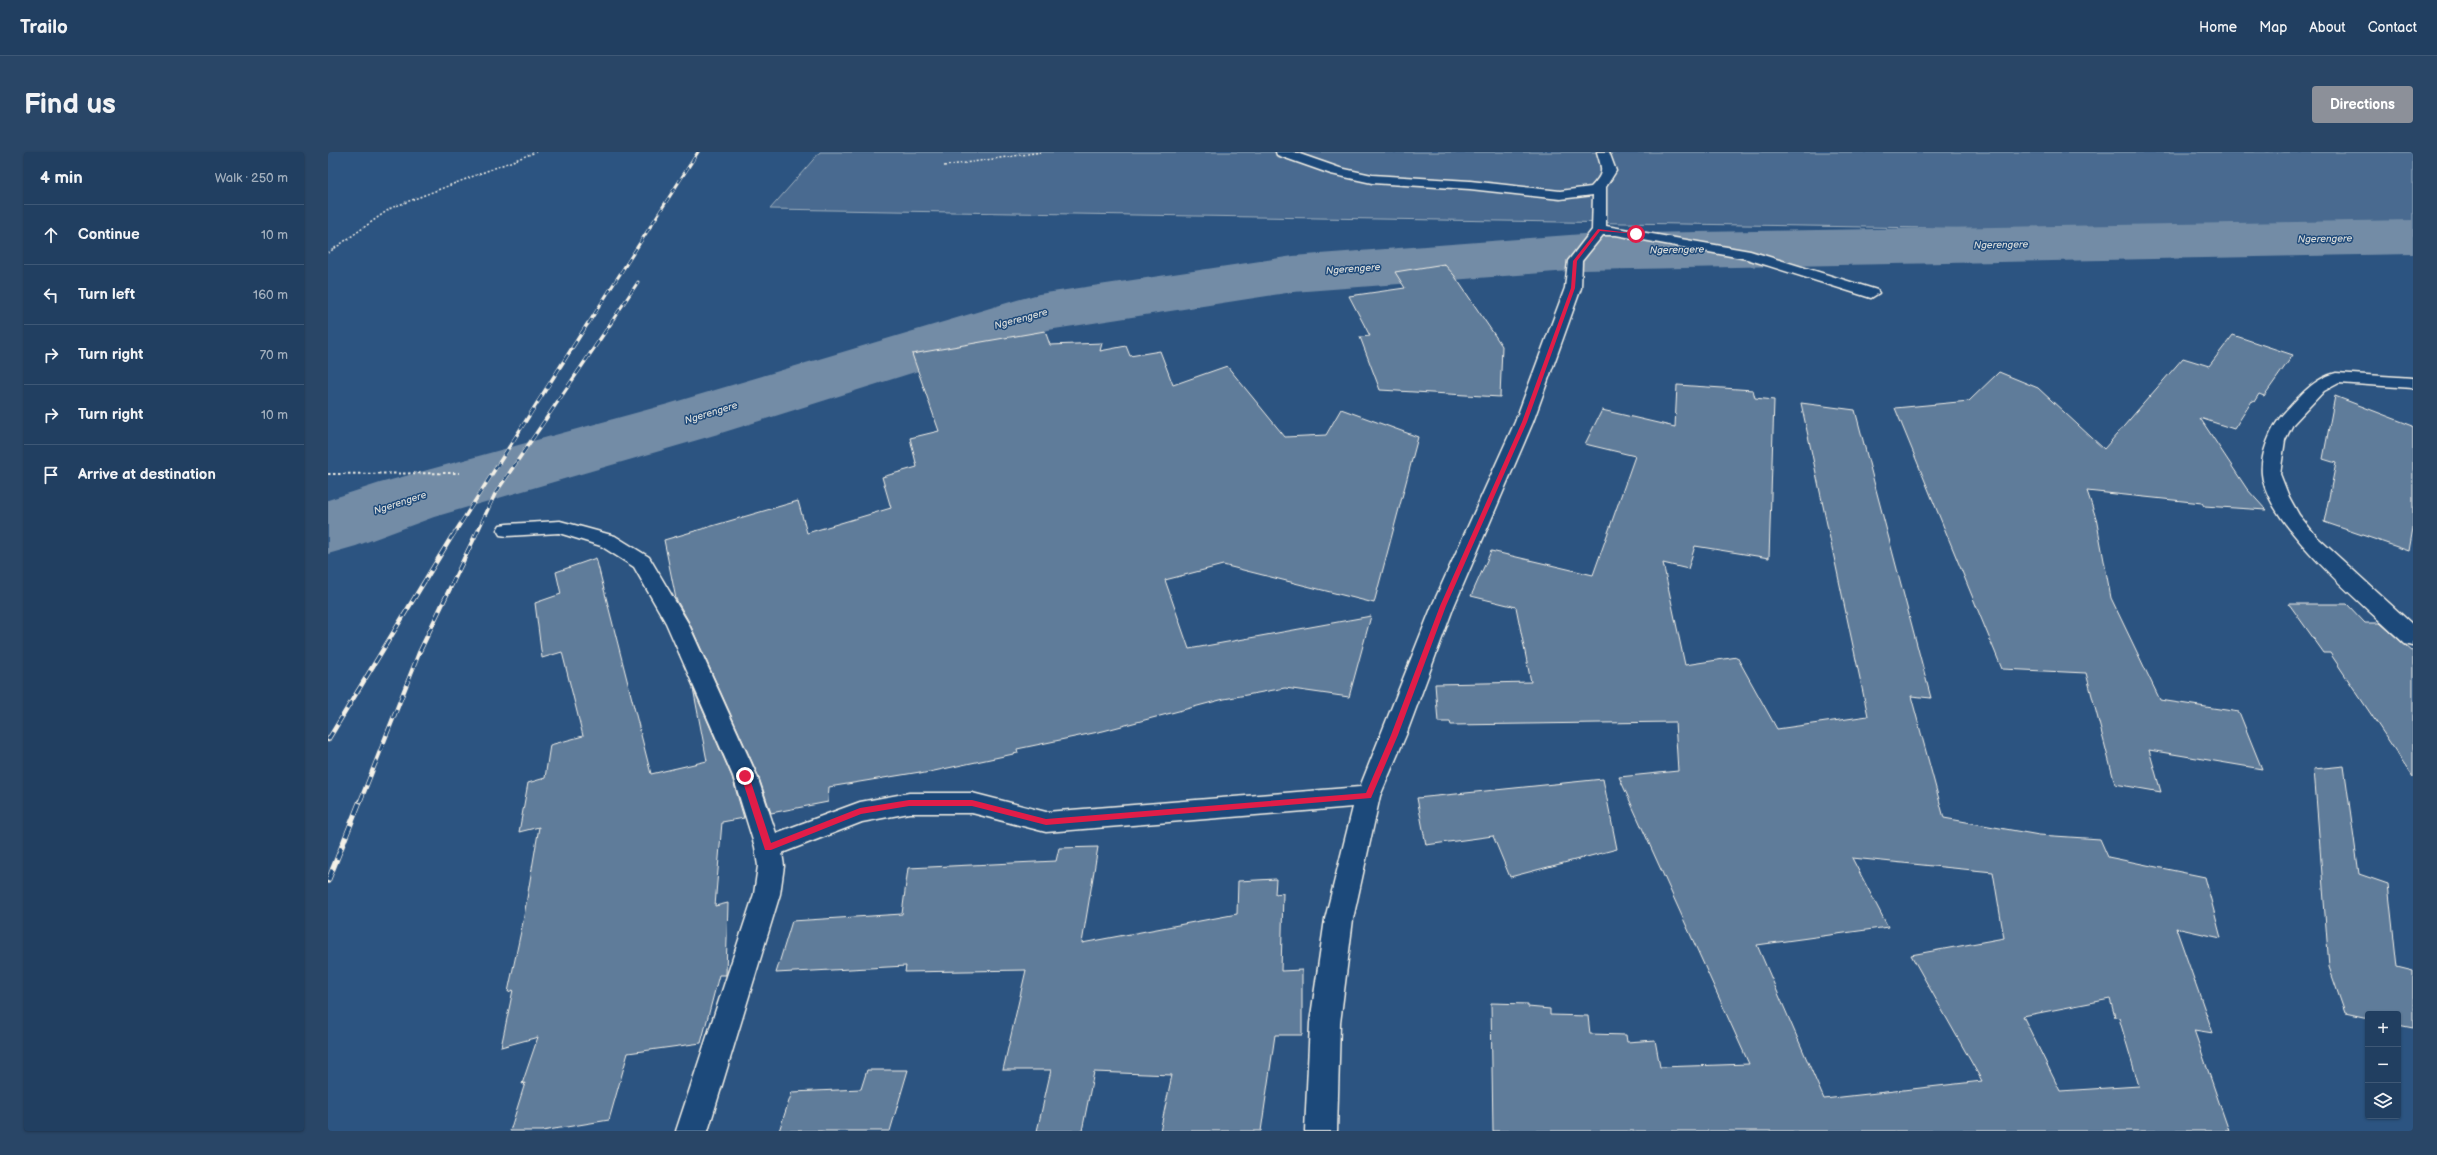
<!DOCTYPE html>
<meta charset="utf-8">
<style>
body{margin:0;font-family:"Balsamiq Sans",sans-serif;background:#294667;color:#f1f3f6}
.controls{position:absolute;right:12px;bottom:12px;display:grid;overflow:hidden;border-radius:4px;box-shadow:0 1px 3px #0004}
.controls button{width:36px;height:36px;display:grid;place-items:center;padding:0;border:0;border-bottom:1px solid #3e5876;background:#213f61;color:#f1f3f6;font:20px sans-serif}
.stop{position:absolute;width:12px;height:12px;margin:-9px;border:3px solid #e11d48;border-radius:50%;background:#fff}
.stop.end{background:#e11d48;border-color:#fff;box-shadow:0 1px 4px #0008}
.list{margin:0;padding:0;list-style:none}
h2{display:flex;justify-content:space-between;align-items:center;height:52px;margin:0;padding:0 16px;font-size:17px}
h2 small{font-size:13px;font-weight:400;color:#a2afbd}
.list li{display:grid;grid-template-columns:26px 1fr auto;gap:12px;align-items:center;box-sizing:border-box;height:60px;padding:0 16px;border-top:1px solid #3e5876}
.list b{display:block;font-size:15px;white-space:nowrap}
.list em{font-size:13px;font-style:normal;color:#a2afbd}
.icon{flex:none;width:22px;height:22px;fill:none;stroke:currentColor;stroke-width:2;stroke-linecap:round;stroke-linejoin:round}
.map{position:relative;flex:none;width:2085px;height:979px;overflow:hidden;border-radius:4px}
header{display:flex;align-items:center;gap:24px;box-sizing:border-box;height:56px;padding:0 20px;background:#213f61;border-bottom:1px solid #3e5876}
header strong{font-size:19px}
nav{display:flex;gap:22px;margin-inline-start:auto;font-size:14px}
.intro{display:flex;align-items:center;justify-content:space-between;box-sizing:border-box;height:96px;padding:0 24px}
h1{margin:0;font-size:28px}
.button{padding:10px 18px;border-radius:4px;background:#8c9099;color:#fff;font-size:14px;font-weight:700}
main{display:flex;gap:24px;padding:0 24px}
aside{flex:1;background:#213f61;border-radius:4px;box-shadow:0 1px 3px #0004}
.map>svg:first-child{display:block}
.green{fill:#496b90;stroke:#9eaebc}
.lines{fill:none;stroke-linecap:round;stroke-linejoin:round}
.river{fill:#738ca6;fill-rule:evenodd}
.building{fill:#5e7b9a;stroke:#f4f1e8;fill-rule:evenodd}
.minor-casing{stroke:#f4f1e8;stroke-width:3}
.path-far1{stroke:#f4f1e8;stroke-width:1.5;stroke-dasharray:2 2;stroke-linecap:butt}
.path{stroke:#f4f1e8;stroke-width:2;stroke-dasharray:2.5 2.5;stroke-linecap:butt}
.minor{fill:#1f4a7a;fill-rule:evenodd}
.rail-far3-casing{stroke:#f4f1e8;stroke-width:3}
.rail-far2-casing{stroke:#f4f1e8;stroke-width:3.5}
.rail-far1-casing{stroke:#f4f1e8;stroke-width:4.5}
.rail-casing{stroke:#f4f1e8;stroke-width:5.5}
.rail-far3{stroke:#1f4a7a;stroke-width:2;stroke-dasharray:6;stroke-linecap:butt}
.rail-far2{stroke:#1f4a7a;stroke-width:2.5;stroke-dasharray:8;stroke-linecap:butt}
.rail-far1{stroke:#1f4a7a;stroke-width:3;stroke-dasharray:9;stroke-linecap:butt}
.rail{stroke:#1f4a7a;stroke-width:4;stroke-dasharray:12;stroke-linecap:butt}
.route{fill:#e11d48}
.labels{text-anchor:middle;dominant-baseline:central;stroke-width:3;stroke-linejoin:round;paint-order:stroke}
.far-water-label{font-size:10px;font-style:italic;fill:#dadddb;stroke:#1f4a7a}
</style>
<header>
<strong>Trailo</strong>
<nav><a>Home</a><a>Map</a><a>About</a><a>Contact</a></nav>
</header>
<div class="intro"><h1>Find us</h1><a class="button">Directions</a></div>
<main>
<aside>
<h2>4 min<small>Walk · 250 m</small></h2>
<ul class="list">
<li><svg class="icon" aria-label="ahead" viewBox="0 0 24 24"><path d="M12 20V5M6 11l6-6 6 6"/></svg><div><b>Continue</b></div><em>10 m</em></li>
<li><svg class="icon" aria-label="left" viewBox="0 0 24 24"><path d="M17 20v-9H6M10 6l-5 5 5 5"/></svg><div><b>Turn left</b></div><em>160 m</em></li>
<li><svg class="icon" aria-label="right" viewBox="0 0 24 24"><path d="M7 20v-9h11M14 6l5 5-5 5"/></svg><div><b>Turn right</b></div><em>70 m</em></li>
<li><svg class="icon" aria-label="right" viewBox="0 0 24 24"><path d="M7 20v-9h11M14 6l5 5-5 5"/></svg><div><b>Turn right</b></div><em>10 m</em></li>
<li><svg class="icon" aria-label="arrive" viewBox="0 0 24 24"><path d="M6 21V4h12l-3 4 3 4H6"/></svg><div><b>Arrive at destination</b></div></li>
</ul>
</aside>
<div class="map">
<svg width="2085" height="979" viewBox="0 0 2085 979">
<rect width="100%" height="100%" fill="#2c5481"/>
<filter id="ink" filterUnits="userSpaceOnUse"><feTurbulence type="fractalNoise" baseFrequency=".025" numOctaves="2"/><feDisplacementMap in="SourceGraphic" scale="8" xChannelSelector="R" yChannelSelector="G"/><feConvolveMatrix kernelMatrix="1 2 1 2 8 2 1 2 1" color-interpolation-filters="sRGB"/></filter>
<g filter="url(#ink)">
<path class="green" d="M492,0H2085V84L442,57Z"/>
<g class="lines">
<path class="river" d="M2085,68V102L1255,118L965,140L720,178L390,282L106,365L28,394L0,402V348L52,331L340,252L689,148L711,142L965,104L1255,82Z"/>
</g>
<g class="building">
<path d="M1116,112L1126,123L1174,194L1172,245L1052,238L1032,185L1042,184L1021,144L1077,136L1067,120Z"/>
<path d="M717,179L722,193L774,191L772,199L798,194L802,204L832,199L845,233L899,214L957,285L998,283L1013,257L1090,285L1046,451L895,413L837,428L861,497L1043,464L1021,545L957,536L896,547L775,579L689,597L690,601L592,622V620L501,635L500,650L443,661L430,623L361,470L348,447L336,388L470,349L479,381L563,356L554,325L589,315L582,286L611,279L584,202Z"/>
<path d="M1905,183L1965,203L1936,244L1931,242L1926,250L1924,249L1906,277L1872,266L1919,337L1938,358L1876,354L1874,351L1759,339L1768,366L1783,446L1832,548L1911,560L1934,617L1821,598L1833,640L1787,632L1758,521L1674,517L1567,256L1641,249L1671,220L1710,236L1776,297L1855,206L1881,214Z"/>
<path d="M1349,233L1425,238L1427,246L1446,248L1441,406L1367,394L1360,417L1335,411L1357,513L1409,505L1449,577L1540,564L1473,251L1527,258L1603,546L1583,544L1616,666L1711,683L1772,687L1780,705L1877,725L1893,786L1848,776L1885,881L1866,878L1901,979H1165L1163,851L1200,852V855L1222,857V863L1260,864L1262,882L1298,883L1299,890L1327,888L1332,915L1421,912L1291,625L1350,619L1347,570L1123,573L1122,570H1110L1107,532L1203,530L1188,455L1143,444L1163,399L1265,423L1307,304L1257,292L1274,258L1347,275ZM1524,706L1665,720L1676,786L1583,803L1654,929L1496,947L1429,793L1560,775ZM1782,847L1787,865L1791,866L1811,934L1732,939L1695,864Z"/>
<path d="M2007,244L2085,274V376L2081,399L1996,370L2008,311L1995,307Z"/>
<path d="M268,406L323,622L379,609L365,536L404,625L416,666L394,670L387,754L400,751L398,823H391L373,891L300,901L281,968L214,979H182L197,931L194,932L210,885L173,895L185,838L180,840L195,770L211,675L191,680L200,631L217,626L222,593L255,584L234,500L214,506L207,451L233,442L228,420Z"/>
<path d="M1961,452H2019L2037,471H2052L2085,500V625L2002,501H1996Z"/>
<path d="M2016,614L2031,722L2060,732L2069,815L2085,819V876L2070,873V862H2040V866L2017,861L2001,815L1986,617Z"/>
<path d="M1275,627L1289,697L1182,725L1165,684L1098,693L1089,646Z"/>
<path d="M770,695L754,791L909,762L910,729L948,727L947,742L955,741L953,819L974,818V883H947L933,979H832L844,923L766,920L754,979H709L723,918H675L698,818L577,820L578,814L448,821L464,769L574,762L580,716L728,709L731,696Z"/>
<path d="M539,918H580L562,979H451L464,940L533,937Z"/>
</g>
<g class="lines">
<g class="minor-casing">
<g id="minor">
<path d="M948,0H966L1012,16L1044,23L1142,29L1232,39L1263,35C1277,20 1274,18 1269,0H1281L1288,19L1278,35V74L1422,99L1549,138L1551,141L1543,146L1419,107L1288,83H1275L1254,109L1253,136L1205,270L1126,454L1078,583L1052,644L1025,767L1012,871L1009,979H977L982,871L997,767L1025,655L718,680L644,661H581L534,670L454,701L456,714L452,742L380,979H348L426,742L430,714L427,695L405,624L338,471L306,415L273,394L231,381L179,384L172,383L169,378L172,373L179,372L232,369L287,384L321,405L360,471L429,624L448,681L532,650L581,641H644L718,660L1032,635L1104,454L1187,270L1237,136L1240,109L1264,78L1265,43L1232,47L1142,37L1044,31L1003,22L949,3Z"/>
<path d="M2008,221L2085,226V236L2011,231L1996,239L1965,272L1957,288L1952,322L1961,345L1971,363L1989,385L2085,473V494L2077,492C2039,456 1939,374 1934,322C1932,303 1943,275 1956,261C1972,244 1985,227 2008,221Z"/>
</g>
</g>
<g class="path-far1">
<path d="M616,14L714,0"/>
<path d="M0,101L63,56L208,0"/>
</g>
<path class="path" d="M0,322L131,321"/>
<use href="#minor" class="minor"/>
<g class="rail-far3-casing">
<g id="rail-far3">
<path d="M260,172L370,0"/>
<path d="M282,172L310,130"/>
</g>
</g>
<g class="rail-far2-casing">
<g id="rail-far2">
<path d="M124,385L260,171"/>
<path d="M147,385L167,342L283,171"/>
</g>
</g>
<g class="rail-far1-casing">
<g id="rail-far1">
<path d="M0,588L124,384"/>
<path d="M32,650L91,501L147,384"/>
</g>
</g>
<g class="rail-casing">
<path id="rail" d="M0,729L32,649"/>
</g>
<use href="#rail-far3" class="rail-far3"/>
<use href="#rail-far2" class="rail-far2"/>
<use href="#rail-far1" class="rail-far1"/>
<use href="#rail" class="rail"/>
</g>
</g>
<path class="route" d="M1270,77L1310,82L1272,79L1249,109L1247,136L1199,270L1118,454L1070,583L1043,646L718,673L644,654H581L533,662L443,698H437L413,624L417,621L421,624L443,691L532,656L581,648H644L718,667L1038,641L1063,583L1112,454L1194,270L1243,136L1245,109Z"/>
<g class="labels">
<g class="far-water-label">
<text transform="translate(1997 87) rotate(-1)">Ngerengere</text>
<text transform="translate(1673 93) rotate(-1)">Ngerengere</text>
<text transform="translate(1349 98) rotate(-1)">Ngerengere</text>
<text transform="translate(1025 117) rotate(-4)">Ngerengere</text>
<text transform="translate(693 167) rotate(-15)">Ngerengere</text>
<text transform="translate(383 261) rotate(-17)">Ngerengere</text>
<text transform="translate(72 351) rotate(-18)">Ngerengere</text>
</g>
</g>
</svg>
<div class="controls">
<button>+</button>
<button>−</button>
<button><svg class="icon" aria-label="layers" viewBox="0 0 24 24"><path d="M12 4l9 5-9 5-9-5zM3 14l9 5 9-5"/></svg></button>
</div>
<div class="stop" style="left:1308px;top:82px"></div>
<div class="stop end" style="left:417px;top:624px"></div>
</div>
</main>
